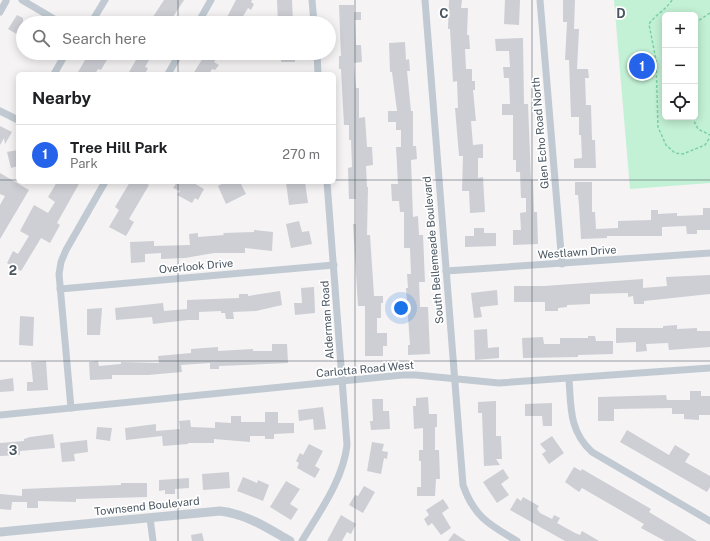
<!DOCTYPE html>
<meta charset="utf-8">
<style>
body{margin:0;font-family:"Public Sans",sans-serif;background:#f6f6f6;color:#202124}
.controls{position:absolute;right:12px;top:12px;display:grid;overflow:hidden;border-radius:6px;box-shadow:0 2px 10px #0003}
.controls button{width:36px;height:36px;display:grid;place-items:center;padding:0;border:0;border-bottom:1px solid #e0e0e0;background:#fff;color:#202124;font:20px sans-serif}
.you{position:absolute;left:401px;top:308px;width:14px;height:14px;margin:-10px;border:3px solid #fff;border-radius:50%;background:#1a73e8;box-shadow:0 0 0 6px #1a73e833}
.badge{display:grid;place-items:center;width:26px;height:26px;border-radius:50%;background:#2563eb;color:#fff;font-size:13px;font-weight:700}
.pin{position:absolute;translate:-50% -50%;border:2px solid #fff;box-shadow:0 1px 4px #0006}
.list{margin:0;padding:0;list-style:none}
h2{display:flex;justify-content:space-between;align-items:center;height:52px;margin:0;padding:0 16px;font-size:17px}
h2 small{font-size:13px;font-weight:400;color:#757577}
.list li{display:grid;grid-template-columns:26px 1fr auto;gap:12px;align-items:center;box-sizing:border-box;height:60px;padding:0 16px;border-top:1px solid #e0e0e0}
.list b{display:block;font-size:15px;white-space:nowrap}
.list p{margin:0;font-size:13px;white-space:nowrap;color:#757577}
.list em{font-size:13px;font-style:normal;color:#757577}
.icon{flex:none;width:22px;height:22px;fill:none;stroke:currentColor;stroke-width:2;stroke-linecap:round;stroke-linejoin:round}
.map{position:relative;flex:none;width:710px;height:541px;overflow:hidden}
.search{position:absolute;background:#fff;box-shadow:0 2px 10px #0003;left:16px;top:16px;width:320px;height:44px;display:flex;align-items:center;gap:10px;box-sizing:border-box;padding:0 14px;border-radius:22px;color:#757577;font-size:15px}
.panel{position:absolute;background:#fff;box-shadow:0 2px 10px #0003;left:16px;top:72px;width:320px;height:112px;border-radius:6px}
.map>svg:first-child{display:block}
.green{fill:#c3f1d5;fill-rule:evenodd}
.building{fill:#cdcfd5}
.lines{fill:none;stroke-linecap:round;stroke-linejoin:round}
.path{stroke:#7ad0a6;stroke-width:1.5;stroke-dasharray:3 2;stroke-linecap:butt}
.minor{stroke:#c1cad2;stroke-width:7}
.tertiary{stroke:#c1cad2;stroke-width:9}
.grid{fill:none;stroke:#4a5661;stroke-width:1;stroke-opacity:0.55}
.labels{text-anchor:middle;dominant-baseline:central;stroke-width:3.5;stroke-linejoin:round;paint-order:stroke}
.street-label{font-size:11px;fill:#4a5661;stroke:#fff}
.grid-label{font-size:13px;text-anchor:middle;font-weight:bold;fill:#4a5661;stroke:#fff;stroke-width:3.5;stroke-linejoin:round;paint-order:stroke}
</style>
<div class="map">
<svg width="710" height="541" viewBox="0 0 710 541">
<rect width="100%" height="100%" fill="#f5f3f3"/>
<path class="green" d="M614,0H710V183L630,189ZM665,15H695V117H665Z"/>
<g class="building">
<path d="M164,0H184L169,23H149Z"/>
<path d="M236,0H252L251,2L254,4L251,10L248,8L239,23H224Z"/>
<path d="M277,0H292L293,23H278Z"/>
<path d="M449,0H462L461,8H468L467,35H469L470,49H465L466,69H472V81H475V90H473L476,121H471L473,145L483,144V158H478V178L483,177L485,212L470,213L469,191H462L463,156H459L455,108H458L457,81L453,82L450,29H448Z"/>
<path d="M505,0H520L519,25L504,24Z"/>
<path d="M563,0H575L574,29H579L577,69H588L589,78H585L586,105H591L592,140H595L596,168H574V159L582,158L581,135H579V117H571L569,60H565L567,22H563Z"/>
<path d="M339,5H354V12H361V20H355L356,45H361L362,62L354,63L356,88H359V118L365,117L367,147H372L373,165L366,166L367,187H368L367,235H370L374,296H383V303H381V318H377V333H387V346H383V356H365V306H358L353,224H356V199H349L348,168L352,167L351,140H349V125H344L341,69H339V56H341Z"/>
<path d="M17,15L23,18V38L8,29Z"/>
<path d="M523,38L524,104H528L531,180H533L534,212H537L538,244L513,245V230H521L520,213L526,212V198H521L520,172H516V160H513V115H502V104H510L509,78H504L503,67H510L509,51H496L495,39Z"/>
<path d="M405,42L406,60L409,59L410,71H407L411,111H413V146H416L417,159L411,160L413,217L418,216L419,235H423L425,282H419L420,307H428L430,354L408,355V345H410L406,288H408L407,274H411L410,248H404V212H400L399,201H392L391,184H398L396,147H401V130H396V122H388V111H397L392,72H390L389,43Z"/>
<path d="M89,53H111L101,70L98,69L95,74H77Z"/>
<path d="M140,53H153L145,67L148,68L145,74H133L129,72Z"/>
<path d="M206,53H213L218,56L214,62L219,65L215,70L212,69L209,74H193Z"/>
<path d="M282,53H295V62H281Z"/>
<path d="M0,126L12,132L5,144L4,138L0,145Z"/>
<path d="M18,150V166L11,168L7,152Z"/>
<path d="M0,173L29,190L0,239V205L5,196L0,194Z"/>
<path d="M57,182H80L57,223L60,225L50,243L41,238L21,271L7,263L13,251L18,254L29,236L20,231L34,205L48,213L55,202L48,197Z"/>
<path d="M130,182H144L149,185L129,219L134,222L126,236L109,227L119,210L115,207Z"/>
<path d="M177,182H192L204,189L198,200L195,198L192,203L177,195L180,191L173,188Z"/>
<path d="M225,182H240L246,194L226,204L218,186Z"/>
<path d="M286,182H305L308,203L289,205Z"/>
<path d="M575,182H592V212H595L596,229L618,228V221L651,220V210H658V214L677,213V216L703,215V208H710V230H697V234H687L686,226L662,227V236H607V238L581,239L579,205L578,195H575Z"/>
<path d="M299,221L302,232L309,231L312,244L291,248L286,224Z"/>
<path d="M474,228H484V233H496V246L465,247V236H474Z"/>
<path d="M254,230L273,232L272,251L245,248V253H214L185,258L161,259V253L145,254V262L131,263L130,242L154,241V246L190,245L189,234L198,233V237L224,235L223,233L254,232Z"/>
<path d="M710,275V294L644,301V304H634L633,296L628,297V293L590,294V304L567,305V307L558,308V311H545V302H514V286H544L643,279V288L667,286L666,277Z"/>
<path d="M314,287L315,313L295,315L294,303H302L301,288Z"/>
<path d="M497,290L498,305L480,307L482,317L474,318L471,293Z"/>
<path d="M280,291L282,305L256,311L233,312L234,319H226L225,313H221V311L199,312V320H188L153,324L152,317L116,320L115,308L163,303L164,311L187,309V300L239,298V294H248V296Z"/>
<path d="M102,308L100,335H87V309Z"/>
<path d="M20,316L34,317L33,346L19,345Z"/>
<path d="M677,325V329L697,328V331H710V347L669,350L668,343L646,344L647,351L636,352V342L616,343V328H663V326Z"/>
<path d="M487,329L488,348L499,347V358L475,360L474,330Z"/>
<path d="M588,336H595L596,341H613V354L578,355V357L523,358L522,338L543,337L544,344H560V338H588Z"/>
<path d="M272,344H287L288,363L219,366V369H210V363L181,365L182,372L148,375H112V379L90,380L89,362L98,361L99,366L121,364V362L159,363L158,356L191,353V349L218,347V351L253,349V351H272Z"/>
<path d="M46,361L48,390L27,391V382H33L31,362Z"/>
<path d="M13,378L14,391L0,392V380Z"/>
<path d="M690,391H701V396H710V415H699V420L684,419V414H672V408L614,409V421H598V397L666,395L667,400H690Z"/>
<path d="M428,397L429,414H437V427H435V450H439L440,479H436L435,496H417V487H421V461H419V450H423V428L414,429L413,406H416V398Z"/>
<path d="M372,399H383V411H389L390,429L371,430L370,421H373Z"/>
<path d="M496,401V436H501L502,459H496L500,465L484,466L482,413H478V402Z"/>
<path d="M552,403V426H543L542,416H525V404Z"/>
<path d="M323,407L326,429L314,430L313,419L299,421L298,410Z"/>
<path d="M265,412H278V423H294V433L274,434V439H265V436H250V442L214,439V443H188V444L163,446L162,436L126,440L125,428L156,424V431L180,429L179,421L190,420L191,427L215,428V422L231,423V416H241V422H265Z"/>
<path d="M97,427L112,428L110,441L96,439Z"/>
<path d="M627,430L669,455L675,445L690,454L685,462L710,476V487L707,492L620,442Z"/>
<path d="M53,434L55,448L20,451V455L0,456V443L24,441V439L30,437Z"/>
<path d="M552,436L564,453L549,464L542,454L546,451L540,444Z"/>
<path d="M87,440L88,452L74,454L75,461L62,462L60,443Z"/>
<path d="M372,442L384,444L382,451L388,452L387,459L384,458L381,474L367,471Z"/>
<path d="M309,444L323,451L315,466L320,469L315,478L297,468L299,463L296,461L300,453L303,455Z"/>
<path d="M574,467L581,471L582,469L651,509L649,512L697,541H665L641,528L644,524L627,514L582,488L579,492L565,482Z"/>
<path d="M503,469L509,478L501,484L509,495L497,503L483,482Z"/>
<path d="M229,472L230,488L203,490L202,474Z"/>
<path d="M243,477L257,483L258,480L269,485L263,501L237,491Z"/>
<path d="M189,478V488L175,489V494H165V490L159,491V480Z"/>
<path d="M286,481L300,489L290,504L298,509L291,520L270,507Z"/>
<path d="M121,483H147V497L76,499V502L38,501V508H27V502H12L11,510L0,509V494L22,496V489L121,485Z"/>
<path d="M364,486L375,492L363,513L349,505L355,495L358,496Z"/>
<path d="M523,497L539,506L537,509L540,513L552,519L554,515L560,518L557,523L575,533L580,535L582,531L599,541H565L510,510L517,498L521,501Z"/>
<path d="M443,499L449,508L442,513L451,528L441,535L432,523L428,526L424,519L429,515L426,510Z"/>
<path d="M341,515L356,524L351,534L347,532L342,541H327Z"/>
<path d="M202,533L204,541H192L191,535Z"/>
<path d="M454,533L466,541H448Z"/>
</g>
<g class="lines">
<g class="path">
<path d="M672,0C666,10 656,14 649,24L656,60L658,127L666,145L675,153L683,154L705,145L710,137"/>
<path d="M695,23L710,13"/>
<path d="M695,89L697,95L695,99"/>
<path d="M692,117L698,129L710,135"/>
</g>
<g class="minor">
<path d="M22,0L61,23"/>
<path d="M312,0L314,23"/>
<path d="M425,0L463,485C474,517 490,525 517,541"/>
<path d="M540,0L562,264"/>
<path d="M0,12L6,1"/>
<path d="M91,23L105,0"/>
<path d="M198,23L211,0"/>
<path d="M317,53L318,74"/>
<path d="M54,74L66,53"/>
<path d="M168,74L180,53"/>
<path d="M0,111L18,120"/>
<path d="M446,271L710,253"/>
<path d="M60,289L334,265"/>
<path d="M569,379C571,407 569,431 592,452L710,521"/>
<path d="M71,408L59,274L61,262L66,250L105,182"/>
<path d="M0,415L402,375H416L499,383L710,368"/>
<path d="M150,518L153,541"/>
<path d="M302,541C320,511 343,480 347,445L327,182"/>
</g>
<path class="tertiary" d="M0,532L220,511C247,514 267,528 290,541"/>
</g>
<path class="grid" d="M178,0V23M355,0V541M532,0V541M178,53V74M0,180H18M334,180H710M178,182V541M0,361H710"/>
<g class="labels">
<g class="street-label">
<text transform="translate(540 133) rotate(-95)">Glen Echo Road North</text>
<text transform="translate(433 250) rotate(-95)">South Bellemeade Boulevard</text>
<text transform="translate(577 252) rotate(-4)">Westlawn Drive</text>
<text transform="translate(196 266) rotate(-5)">Overlook Drive</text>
<text transform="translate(327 320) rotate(-94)">Alderman Road</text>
<text transform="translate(365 369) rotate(-5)">Carlotta Road West</text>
<text transform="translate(147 506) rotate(-6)">Townsend Boulevard</text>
</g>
</g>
<g class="grid-label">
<text x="444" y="18">C</text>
<text x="621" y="18">D</text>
<text x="13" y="275">2</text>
<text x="13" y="455">3</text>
</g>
</svg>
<div class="controls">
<button>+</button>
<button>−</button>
<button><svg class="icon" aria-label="locate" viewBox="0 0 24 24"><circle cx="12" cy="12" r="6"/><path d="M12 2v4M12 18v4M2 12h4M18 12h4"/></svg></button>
</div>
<div class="you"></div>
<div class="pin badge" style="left:642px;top:66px">1</div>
<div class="search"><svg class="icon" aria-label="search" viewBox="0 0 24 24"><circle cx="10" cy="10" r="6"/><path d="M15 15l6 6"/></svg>Search here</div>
<section class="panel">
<h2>Nearby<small></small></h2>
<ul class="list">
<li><span class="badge">1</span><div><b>Tree Hill Park</b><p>Park</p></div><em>270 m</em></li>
</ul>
</section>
</div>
